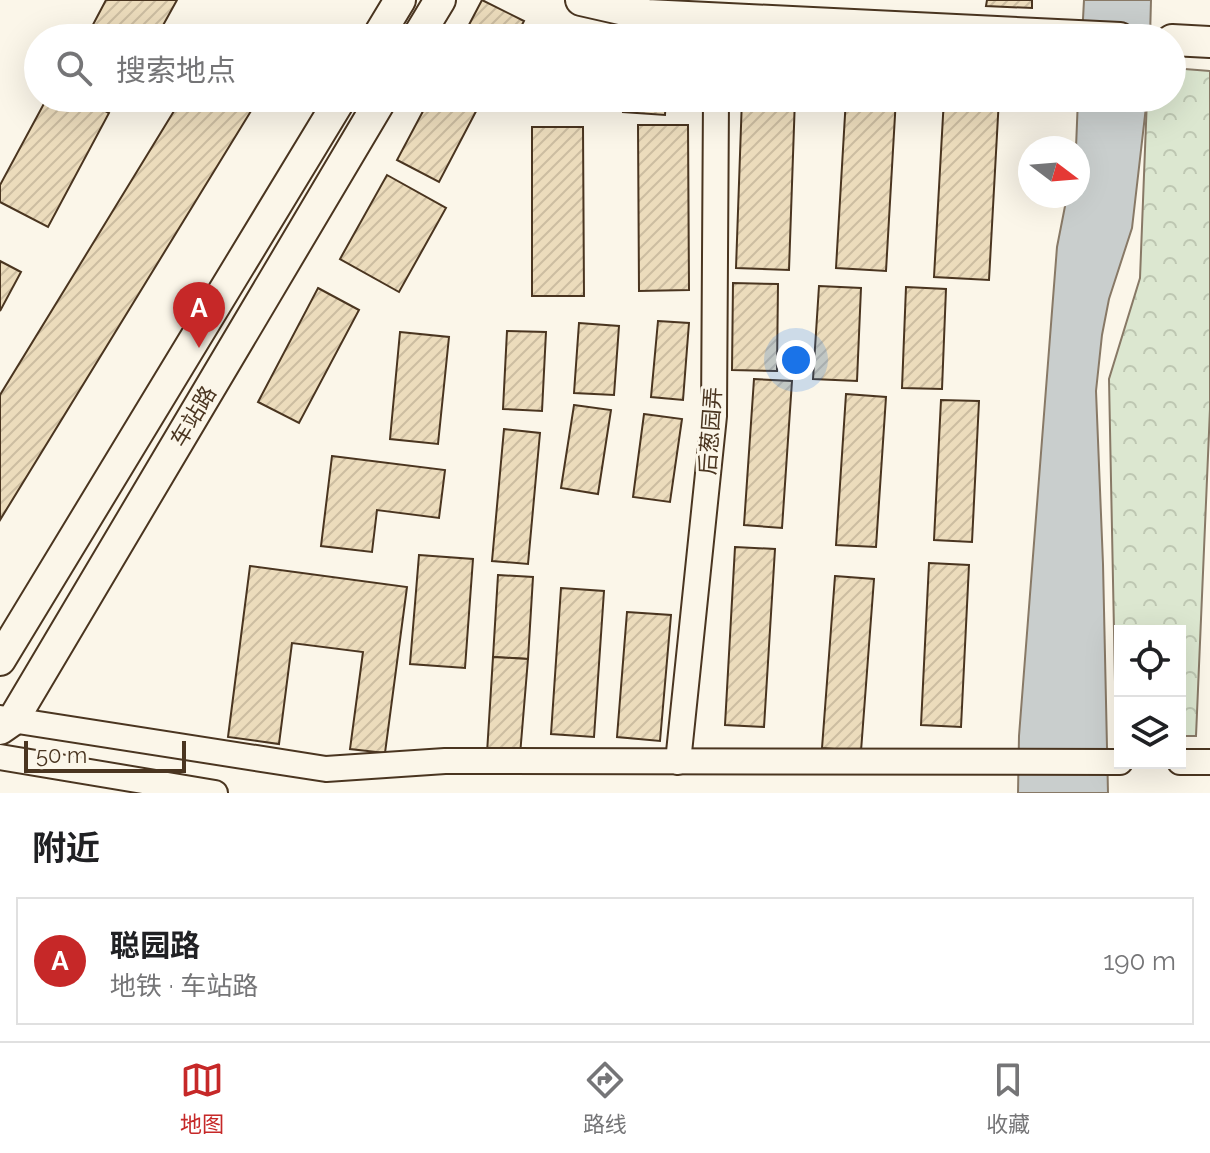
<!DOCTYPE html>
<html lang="zh">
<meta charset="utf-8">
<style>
body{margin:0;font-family:Raleway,"Noto Sans SC",sans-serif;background:#f2f2f2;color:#202124}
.controls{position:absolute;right:24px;bottom:24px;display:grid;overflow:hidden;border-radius:0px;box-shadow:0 8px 32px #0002}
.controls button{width:72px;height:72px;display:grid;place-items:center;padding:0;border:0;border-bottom:2px solid #e0e0e0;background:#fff;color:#202124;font:40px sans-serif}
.compass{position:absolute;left:1018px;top:136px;width:72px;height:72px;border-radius:50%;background:#fff;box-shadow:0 8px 32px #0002;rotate:106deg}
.scale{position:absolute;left:24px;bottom:20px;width:162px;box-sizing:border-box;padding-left:8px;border:4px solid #4a3520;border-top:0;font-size:22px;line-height:28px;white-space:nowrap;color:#4a3520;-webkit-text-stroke:6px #fbf6e9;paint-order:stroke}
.you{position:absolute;left:796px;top:360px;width:28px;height:28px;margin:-20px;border:6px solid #fff;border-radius:50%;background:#1a73e8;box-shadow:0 0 0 12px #1a73e833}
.badge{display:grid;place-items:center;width:52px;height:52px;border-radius:50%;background:#c62828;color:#fff;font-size:26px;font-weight:700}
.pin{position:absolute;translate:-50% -66px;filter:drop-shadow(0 2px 4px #0008)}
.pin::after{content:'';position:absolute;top:42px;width:28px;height:24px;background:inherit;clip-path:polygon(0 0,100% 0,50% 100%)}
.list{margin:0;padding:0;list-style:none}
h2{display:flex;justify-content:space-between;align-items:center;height:104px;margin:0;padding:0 32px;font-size:34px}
h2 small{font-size:26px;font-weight:400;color:#757577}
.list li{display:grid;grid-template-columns:52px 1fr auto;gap:24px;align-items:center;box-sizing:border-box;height:128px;margin:0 16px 16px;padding:0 16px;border:2px solid #e0e0e0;border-radius:0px}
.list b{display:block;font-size:30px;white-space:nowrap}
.list p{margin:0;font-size:26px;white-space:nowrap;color:#757577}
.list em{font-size:26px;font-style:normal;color:#757577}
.icon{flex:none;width:44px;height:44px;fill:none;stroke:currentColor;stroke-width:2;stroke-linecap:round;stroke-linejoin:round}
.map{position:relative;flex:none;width:1210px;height:793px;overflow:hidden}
.search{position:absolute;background:#fff;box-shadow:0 8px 32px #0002;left:24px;right:24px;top:24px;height:88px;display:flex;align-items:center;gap:20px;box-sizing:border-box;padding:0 28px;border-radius:44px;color:#757577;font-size:30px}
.sheet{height:248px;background:#fff}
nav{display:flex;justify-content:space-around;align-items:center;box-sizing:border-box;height:112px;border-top:2px solid #e0e0e0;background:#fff;font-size:22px;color:#757577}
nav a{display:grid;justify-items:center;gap:4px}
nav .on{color:#c62828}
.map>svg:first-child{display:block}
.park{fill:url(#park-crowns);stroke:#887966;stroke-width:2}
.water{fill:#c9cecd;stroke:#887966;stroke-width:2}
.building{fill:url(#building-hatch);stroke:#4a3520;stroke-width:2}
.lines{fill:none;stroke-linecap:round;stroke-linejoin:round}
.minor-casing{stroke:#4a3520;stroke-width:28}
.major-casing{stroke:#4a3520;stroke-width:34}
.minor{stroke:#fbf6e9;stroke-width:24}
.major{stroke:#fbf6e9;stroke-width:30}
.labels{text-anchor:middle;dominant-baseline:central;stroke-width:6;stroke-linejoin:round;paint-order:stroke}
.street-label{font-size:22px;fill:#4a3520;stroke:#fbf6e9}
</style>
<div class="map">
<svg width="1210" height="793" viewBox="0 0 1210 793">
<defs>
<pattern id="park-crowns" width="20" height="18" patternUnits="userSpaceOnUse" patternTransform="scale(2)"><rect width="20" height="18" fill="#dce7d0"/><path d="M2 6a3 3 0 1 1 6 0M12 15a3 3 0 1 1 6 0" fill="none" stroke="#bec7b2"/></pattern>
<pattern id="building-hatch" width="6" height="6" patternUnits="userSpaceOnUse" patternTransform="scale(2)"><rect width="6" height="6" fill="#ecdcbc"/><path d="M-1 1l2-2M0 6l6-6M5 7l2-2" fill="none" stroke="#ccbda1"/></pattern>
</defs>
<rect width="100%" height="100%" fill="#fbf6e9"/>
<path class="park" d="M1172,68L1210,71V409L1196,736H1180V631H1120V732H1116L1109,379L1140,278L1147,98H1172Z"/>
<g class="water">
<path d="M1084,0H1151L1150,38H1082Z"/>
<path d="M1078,98H1147L1132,228L1109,299L1102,335L1096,391L1103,564L1108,793H1018L1019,736L1057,247L1067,196H1078V148H1076Z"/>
</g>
<g class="building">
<path d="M106,0H177L156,38H96L88,34Z"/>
<path d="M482,0L524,21L515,38H462Z"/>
<path d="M987,0H1032V8L986,6Z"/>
<path d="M551,30L589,35V38H550Z"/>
<path d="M47,98H81L109,113L48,227L0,202V185Z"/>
<path d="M182,98H259L0,520V395Z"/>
<path d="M430,98H483L439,182L397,160Z"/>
<path d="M540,98H579L578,107L540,101Z"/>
<path d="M624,98H666L665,115L623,112Z"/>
<path d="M742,98H795L789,270L736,268Z"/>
<path d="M846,98H896L886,271L836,268Z"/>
<path d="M944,98H999L989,280L934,277Z"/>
<path d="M638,125H688L689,290L639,291Z"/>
<path d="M532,127H583L584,296H532Z"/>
<path d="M387,175L446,208L399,292L340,259Z"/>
<path d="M0,261L21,272L0,311Z"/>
<path d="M733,283L778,284L777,371L732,370Z"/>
<path d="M819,286L861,288L857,381L813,379Z"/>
<path d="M906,287L946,289L942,389L902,388Z"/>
<path d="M318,288L359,310L299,423L258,402Z"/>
<path d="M658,321L689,323L683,400L651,397Z"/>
<path d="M579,323L619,326L614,395L574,393Z"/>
<path d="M507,331L546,332L542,411L503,409Z"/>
<path d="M400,332L449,337L438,444L390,439Z"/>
<path d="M754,379L792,381L782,528L744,525Z"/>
<path d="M846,394L886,397L876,547L836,545Z"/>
<path d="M941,400L979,401L972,542L934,540Z"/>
<path d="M574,405L611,410L598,494L561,488Z"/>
<path d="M644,414L682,419L670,502L633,497Z"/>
<path d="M504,429L540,433L528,564L492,561Z"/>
<path d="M332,456L445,470L439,518L377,510L372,552L321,546Z"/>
<path d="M735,547L775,549L764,727L725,725Z"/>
<path d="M419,555L473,559L465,668L410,664Z"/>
<path d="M929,563L969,565L961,727L921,725Z"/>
<path d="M250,566L407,587L385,753L350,749L363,652L292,643L279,744L228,737Z"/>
<path d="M498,575L533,577L528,659L493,657Z"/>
<path d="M835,576L874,579L861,751L822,748Z"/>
<path d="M561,588L604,591L594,737L551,734Z"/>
<path d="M627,612L671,615L660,741L617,737Z"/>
<path d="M493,657L528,659L520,755L487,753Z"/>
</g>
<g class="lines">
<g class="minor-casing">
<g id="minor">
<path d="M0,718L326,769L445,761L1120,762"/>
<path d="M0,757L215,793"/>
<path d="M678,762L714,416L716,98"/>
<path d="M1180,762H1210"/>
</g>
</g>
<g class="major-casing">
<g id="major">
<path d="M581,0L647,15L1120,38"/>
<path d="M377,38L400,0"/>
<path d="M417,38L440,0"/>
<path d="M1172,40L1210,42"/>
<path d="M0,660L341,98"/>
<path d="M0,729L13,720L382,98"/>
</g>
</g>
<use href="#minor" class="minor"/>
<use href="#major" class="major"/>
</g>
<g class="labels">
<g class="street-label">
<text transform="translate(193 416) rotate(-59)">车站路</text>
<text transform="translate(710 431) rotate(-86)">后葱园弄</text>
</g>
</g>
</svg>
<div class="controls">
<button><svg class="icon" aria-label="locate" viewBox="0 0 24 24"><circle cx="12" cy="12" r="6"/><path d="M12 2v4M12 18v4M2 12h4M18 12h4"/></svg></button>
<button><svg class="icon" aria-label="layers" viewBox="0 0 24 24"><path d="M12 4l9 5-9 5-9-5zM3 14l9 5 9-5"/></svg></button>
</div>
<svg class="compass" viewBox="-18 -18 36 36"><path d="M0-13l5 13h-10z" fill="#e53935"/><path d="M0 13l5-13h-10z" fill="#757577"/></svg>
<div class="scale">50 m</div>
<div class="you"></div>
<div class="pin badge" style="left:199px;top:348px">A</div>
<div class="search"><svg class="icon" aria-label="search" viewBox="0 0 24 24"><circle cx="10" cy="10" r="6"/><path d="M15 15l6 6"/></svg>搜索地点</div>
</div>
<section class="sheet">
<h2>附近<small></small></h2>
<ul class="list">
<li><span class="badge">A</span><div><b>聪园路</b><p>地铁 · 车站路</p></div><em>190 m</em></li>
</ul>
</section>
<nav>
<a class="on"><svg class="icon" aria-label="map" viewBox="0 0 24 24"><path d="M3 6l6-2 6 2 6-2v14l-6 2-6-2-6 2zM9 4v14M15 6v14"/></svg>地图</a>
<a><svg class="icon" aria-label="directions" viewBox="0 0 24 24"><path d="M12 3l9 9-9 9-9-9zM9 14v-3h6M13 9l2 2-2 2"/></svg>路线</a>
<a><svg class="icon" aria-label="saved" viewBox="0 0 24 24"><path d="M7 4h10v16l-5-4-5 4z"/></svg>收藏</a>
</nav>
